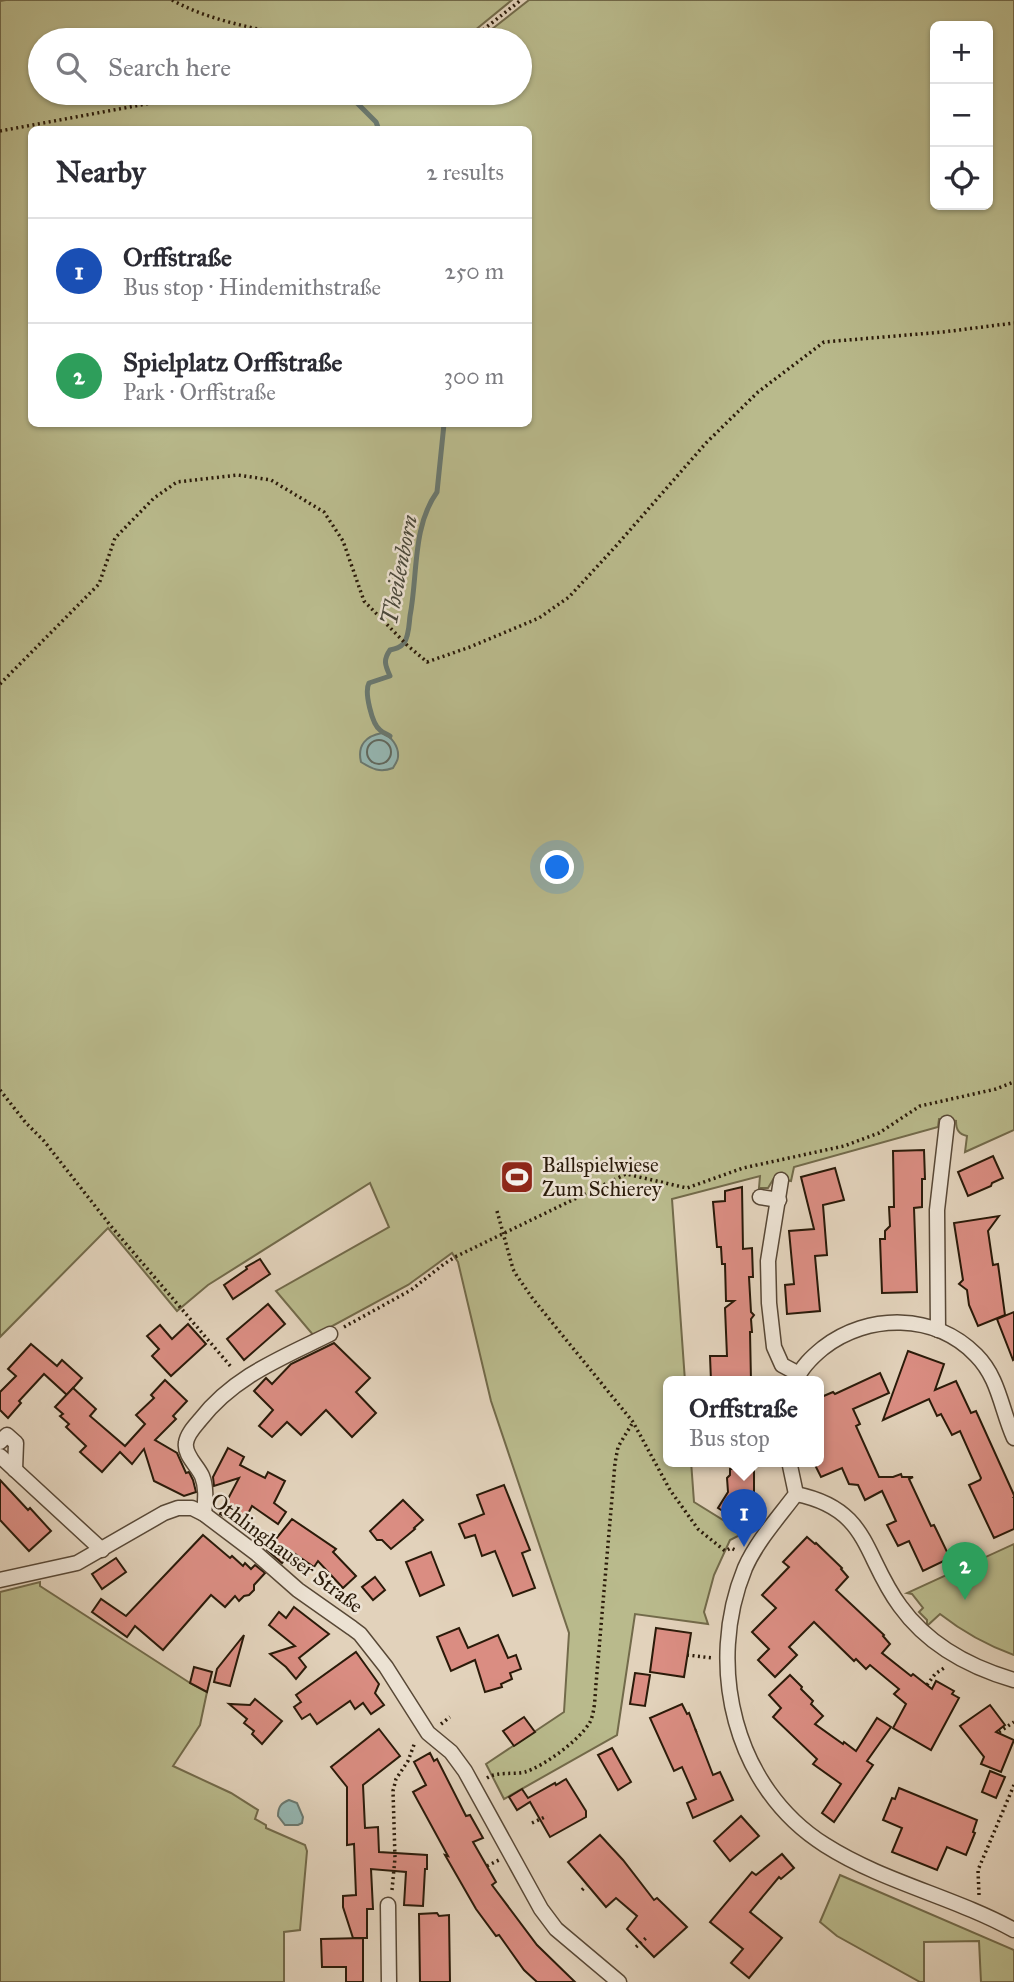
<!DOCTYPE html>
<meta charset="utf-8">
<style>
body{margin:0;font-family:"IM FELL Great Primer",serif;background:#f2f2f3;color:#2b2b33}
.controls{position:absolute;right:21px;top:21px;display:grid;overflow:hidden;border-radius:10px;box-shadow:0 2px 5px #0004}
.controls button{width:63px;height:63px;display:grid;place-items:center;padding:0;border:0;border-bottom:2px solid #e1e1e2;background:#fff;color:#2b2b33;font:35px sans-serif}
.you{position:absolute;left:558px;top:868px;width:24px;height:24px;margin:-18px;border:5px solid #fff;border-radius:50%;background:#1a73e8;box-shadow:0 0 0 10px #1a73e833}
.badge{display:grid;place-items:center;width:46px;height:46px;border-radius:50%;background:#ea580c;color:#fff;font-size:23px;font-weight:700}
.pin{position:absolute;translate:-50% -58px;filter:drop-shadow(0 2px 4px #0008)}
.pin::after{content:'';position:absolute;top:37px;width:24px;height:21px;background:inherit;clip-path:polygon(0 0,100% 0,50% 100%)}
.popup{position:absolute;left:663px;top:1376px;width:161px;height:91px;box-sizing:border-box;display:grid;place-content:center;border-radius:10px;background:#fff;filter:drop-shadow(0 2px 5px #0005);font-size:23px;white-space:nowrap;color:#7c7c81}
.popup b{font-size:26px;color:#2b2b33}
.popup::after{content:'';position:absolute;left:50%;top:100%;margin-left:-14px;border:14px solid transparent;border-top-color:#fff}
.list{margin:0;padding:0;list-style:none}
h2{display:flex;justify-content:space-between;align-items:center;height:91px;margin:0;padding:0 28px;font-size:30px}
h2 small{font-size:23px;font-weight:400;color:#7c7c81}
.list li{display:grid;grid-template-columns:46px 1fr auto;gap:21px;align-items:center;box-sizing:border-box;height:105px;padding:0 28px;border-top:2px solid #e1e1e2}
.list b{display:block;font-size:26px;white-space:nowrap}
.list p{margin:0;font-size:23px;white-space:nowrap;color:#7c7c81}
.list em{font-size:23px;font-style:normal;color:#7c7c81}
.icon{flex:none;width:38px;height:38px;fill:none;stroke:currentColor;stroke-width:2;stroke-linecap:round;stroke-linejoin:round}
.map{position:relative;flex:none;width:1014px;height:1982px;overflow:hidden}
.search{position:absolute;background:#fff;box-shadow:0 2px 5px #0004;left:28px;top:28px;width:504px;height:77px;display:flex;align-items:center;gap:18px;box-sizing:border-box;padding:0 24px;border-radius:38px;color:#7c7c81;font-size:26px}
.panel{position:absolute;background:#fff;box-shadow:0 2px 5px #0004;left:28px;top:126px;width:504px;height:301px;border-radius:10px}
.map>svg:first-child{display:block}
.green{fill:#b9ba8c;stroke:#726a4a;stroke-width:2;fill-rule:evenodd}
.water{fill:#95b7b3;stroke:#6a786f;stroke-width:2}
.lines{fill:none;stroke-linecap:round;stroke-linejoin:round}
.shore{stroke:#60685e;stroke-width:2}
.stream{stroke:#6a786f;stroke-width:5}
.building{fill:#da8d82;stroke:#2a1a09;stroke-width:2}
.street-casing{stroke:#584836;stroke-width:17}
.path{stroke:#2a1a09;stroke-width:3.5;stroke-dasharray:2 3.5;stroke-linecap:butt}
.street{stroke:#ece2d3;stroke-width:14}
.labels{text-anchor:middle;dominant-baseline:central;stroke-width:5;stroke-linejoin:round;paint-order:stroke}
.poi-label{font-size:21px;fill:#2a1a09;stroke:#ece2d3;text-anchor:start}
.street-label{font-size:21px;fill:#2a1a09;stroke:#ece2d3}
.water-label{font-size:23px;font-style:italic;fill:#4a493c;stroke:#ece2d3}
</style>
<div class="map">
<svg width="1014" height="1982" viewBox="0 0 1014 1982">
<rect width="100%" height="100%" fill="#e2d2bb"/>
<filter id="stains"><feTurbulence type="fractalNoise" baseFrequency=".00286" numOctaves="4"/><feColorMatrix values="0 0 0 0 .2 0 0 0 0 .09 0 0 0 0 .02 0 0 0 .5 -.17"/></filter>
<radialGradient id="worn" r=".72"><stop offset=".6" stop-color="#630" stop-opacity="0"/><stop offset="1" stop-color="#630" stop-opacity=".3"/></radialGradient>
<g class="green">
<path d="M6,0H512L463,40H40V93H520V40H478L529,0H1014V1130L965,1152L967,1136C959,1134 956,1130 956,1121L939,1119L938,1127L794,1167L791,1181L774,1178L768,1188H759L760,1176L672,1199L685,1381H669V1461H691L694,1502L744,1533L730,1540L714,1575L704,1612L708,1624L635,1614L617,1735L504,1799L486,1764L564,1712L569,1633L491,1401L458,1262L452,1253L408,1285L314,1336L276,1291L389,1227L370,1183L208,1285L177,1311L108,1228L0,1337V1ZM935,26H988V205H935ZM32,130H528V424H32Z"/>
<path d="M1014,1544V1655C986,1645 963,1632 940,1614L928,1625L927,1624V1620L919,1612L923,1608L912,1594L907,1593Z"/>
<path d="M40,1582V1586L190,1683L207,1692L200,1725L173,1766L231,1793L258,1810L255,1819L266,1825V1828L305,1845L307,1851L300,1930L284,1932V1982H0V1592Z"/>
<path d="M840,1875L1014,1950V1982H981L979,1941L924,1942V1982H920L837,1936L820,1922Z"/>
</g>
<g class="water">
<path d="M382,733C391,736 399,746 398,757C398,761 395,764 393,768C380,773 372,769 361,762C357,745 366,736 382,733Z"/>
<path d="M289,1800L297,1803L303,1817L302,1823L298,1825H285L278,1816C278,1807 281,1803 289,1800Z"/>
</g>
<g class="lines">
<circle class="shore" cx="379" cy="752" r="12"/>
<g class="stream">
<path d="M356,102L376,122L379,130"/>
<path d="M390,736C387,734 383,733 380,730C372,724 364,692 369,683L390,676C385,665 383,660 390,650C395,649 400,648 404,643C409,636 409,624 410,616C418,575 412,527 437,492L444,424"/>
</g>
</g>
<g class="building">
<path d="M924,1150L925,1179H922V1207L914,1208L917,1292L882,1293L880,1239H885V1231L890,1226L889,1207H894L893,1151Z"/>
<path d="M993,1156L1003,1178L992,1183L991,1186L968,1196L958,1172Z"/>
<path d="M835,1168L844,1200L823,1205L827,1255L815,1256L820,1311L787,1314L785,1285L794,1284L789,1231L814,1229L801,1177Z"/>
<path d="M742,1187L743,1249L752,1248L753,1277H749L751,1312L754,1315L751,1319L752,1332H750L751,1381H711L710,1356H727L725,1308L734,1301H726L725,1264H722L721,1247H717L713,1202L725,1201V1191Z"/>
<path d="M999,1216L988,1231L993,1265L998,1264L1005,1315L978,1326L969,1305L967,1290L959,1284L963,1280L954,1223Z"/>
<path d="M260,1259L270,1274L233,1299L224,1285L247,1269L246,1267Z"/>
<path d="M268,1304L285,1324L244,1360L227,1339Z"/>
<path d="M1014,1312V1359L1013,1360L997,1319Z"/>
<path d="M188,1324L206,1344L171,1376L152,1356L159,1349L147,1336L160,1325L172,1339Z"/>
<path d="M334,1343L370,1378L356,1392L376,1413L352,1437L326,1410L301,1435L287,1422L272,1437L259,1426L273,1410L254,1391L266,1378L272,1384L291,1364Z"/>
<path d="M31,1344L57,1366L62,1360L82,1378L67,1395L44,1374L19,1401L21,1403L8,1418L0,1410V1392L16,1376L8,1369Z"/>
<path d="M908,1351L944,1364L935,1390L956,1381L971,1413L976,1411L1014,1495V1529L994,1538L969,1485L980,1480L981,1478L960,1431L952,1435L941,1414L937,1416L929,1399L883,1420Z"/>
<path d="M880,1373L889,1393L853,1409L860,1424L856,1426L879,1477H893L901,1474L902,1477H913L909,1479L931,1526L934,1525L936,1529L950,1558L923,1571L909,1541L898,1546L887,1525L896,1521L882,1491L865,1500L858,1485L849,1484L842,1468L821,1477L814,1463L819,1461V1398L833,1392L835,1394Z"/>
<path d="M165,1380L187,1401L173,1416L176,1419L155,1440L177,1453L186,1473L189,1472L193,1480L196,1492L184,1496L154,1481L144,1449L132,1464L120,1452L102,1472L80,1452L86,1446L66,1427L69,1424L60,1416L63,1414L55,1407L73,1388L96,1409L90,1416L125,1446L145,1424L136,1415L154,1398L151,1395Z"/>
<path d="M228,1448L244,1457L240,1465L265,1478L268,1472L285,1481L274,1503L286,1512L278,1524L252,1506L242,1525L220,1514L239,1478L214,1486L213,1477Z"/>
<path d="M754,1468V1496L739,1521L718,1508L728,1492L727,1478L730,1475V1469Z"/>
<path d="M0,1480L28,1510L30,1508L51,1531L29,1551L0,1520Z"/>
<path d="M504,1485L530,1550L522,1553L535,1588L513,1596L495,1551L482,1556L475,1535L465,1538L459,1524L484,1514L477,1495Z"/>
<path d="M403,1500L423,1520L414,1528L415,1529L391,1549L382,1540H377L370,1531Z"/>
<path d="M292,1519L336,1549L333,1552L356,1576L343,1588L318,1561L314,1567L291,1551L282,1563L267,1550Z"/>
<path d="M203,1535L230,1558L232,1556L243,1566L245,1563L251,1569L255,1565L265,1573L254,1585V1590L249,1595L244,1596L239,1601L235,1596L225,1607L211,1595L163,1650L135,1626L127,1637L92,1612L101,1599L126,1616Z"/>
<path d="M807,1537L815,1544L816,1543L842,1568L841,1569L848,1577L836,1590L884,1635L883,1636L890,1644L882,1653L911,1676L913,1674L932,1689L936,1681L954,1691L952,1694L959,1698L931,1750L893,1728L906,1704L894,1694L899,1689L870,1665L866,1669L856,1659L854,1661L814,1622L789,1647L797,1655L775,1677L758,1660L769,1649L752,1632L776,1608L762,1595L789,1567L783,1562Z"/>
<path d="M431,1552L444,1585L420,1596L406,1562Z"/>
<path d="M116,1558L126,1572L102,1589L92,1574Z"/>
<path d="M375,1577L385,1590L373,1600L362,1587Z"/>
<path d="M294,1607L329,1634L299,1658L306,1667L296,1679L286,1667L270,1654L295,1646L269,1625L279,1612L286,1618Z"/>
<path d="M459,1628L468,1648L498,1635L508,1658L516,1655L521,1669L510,1673L512,1679L501,1684L502,1687L485,1692L475,1660L451,1671L437,1637Z"/>
<path d="M656,1628L691,1633L684,1677L650,1672Z"/>
<path d="M244,1635L230,1686L214,1682L217,1669Z"/>
<path d="M356,1652L379,1684L375,1693L384,1705L371,1714L363,1703L355,1709L350,1701L317,1724L310,1714L302,1719L294,1707L301,1702L296,1695Z"/>
<path d="M194,1667L212,1672L207,1692L190,1683Z"/>
<path d="M635,1673L650,1675L645,1706L630,1704Z"/>
<path d="M790,1675L802,1687L801,1689L813,1701L811,1704L823,1716L815,1724L843,1744L844,1742L856,1751L877,1718L891,1727L867,1761L873,1765L834,1822L822,1813L841,1784L813,1764L817,1759L773,1717L781,1708L769,1695Z"/>
<path d="M255,1699L282,1721L262,1744L252,1734L254,1731L244,1723L247,1719L229,1704L250,1705Z"/>
<path d="M682,1704L687,1714L689,1713L713,1775L720,1772L733,1800L693,1818L687,1803L696,1799L682,1767L674,1771L650,1718Z"/>
<path d="M990,1705L1005,1725L996,1732L1014,1740L1001,1772L981,1764L984,1757L960,1726Z"/>
<path d="M524,1717L535,1732L514,1746L503,1731Z"/>
<path d="M379,1729L400,1756L363,1785L365,1828L378,1827L379,1852L427,1855V1869H425L423,1906L404,1905L406,1872L371,1869L373,1909H367V1938H353L343,1907V1896L356,1895L354,1844L347,1845V1787L331,1767Z"/>
<path d="M612,1748L631,1782L618,1790L598,1755Z"/>
<path d="M430,1753L434,1761L437,1759L466,1816L470,1815L483,1838L473,1842L496,1882L492,1885L537,1945L575,1982H537L524,1970L499,1935L496,1936L476,1909L445,1855L448,1856L413,1792L426,1785L414,1762Z"/>
<path d="M990,1771L1005,1777L996,1798L982,1792Z"/>
<path d="M566,1779L586,1811V1817L550,1837L530,1802L517,1810L509,1797L522,1789L528,1798L555,1783L556,1785Z"/>
<path d="M899,1788L977,1820L973,1832L975,1833L966,1855L947,1847L937,1870L892,1852L902,1828L883,1820L892,1798L895,1799Z"/>
<path d="M741,1816L759,1836L730,1861L714,1841Z"/>
<path d="M600,1835L623,1860L654,1900L657,1898L687,1927L654,1957L627,1929L637,1916L616,1898L606,1907L568,1862Z"/>
<path d="M782,1854L794,1868L781,1879L779,1877L750,1912L782,1938L749,1978L731,1963L743,1949L710,1922L752,1872L756,1875Z"/>
<path d="M437,1913L439,1916L449,1915L450,1982H420L419,1914Z"/>
<path d="M363,1938V1982H346V1967H322L321,1939Z"/>
</g>
<g class="lines">
<g class="street-casing">
<g id="street">
<path d="M781,1180L768,1261L769,1303L774,1347L782,1365L799,1374"/>
<path d="M760,1197L779,1200"/>
<path d="M938,1330L937,1210L947,1123"/>
<path d="M796,1381C801,1367 812,1357 823,1348C868,1313 935,1313 976,1355C999,1378 1001,1409 1014,1438"/>
<path d="M0,1442L7,1435L16,1443L15,1470"/>
<path d="M0,1456L102,1550"/>
<path d="M789,1461L796,1494C778,1518 757,1541 745,1568C705,1665 734,1788 825,1845C883,1882 954,1897 1014,1930"/>
<path d="M796,1494C870,1509 863,1556 900,1606C928,1645 969,1667 1014,1680"/>
<path d="M204,1514C205,1502 207,1488 202,1476C197,1465 184,1455 186,1443C187,1434 195,1426 200,1420C234,1376 282,1358 330,1334"/>
<path d="M0,1580L77,1563L164,1513L178,1508H192L204,1514L257,1554L298,1590L352,1628L360,1634L386,1667L428,1733L451,1752L465,1771L541,1909L556,1929L619,1982"/>
<path d="M388,1905L389,1982"/>
</g>
</g>
<g class="path">
<path d="M172,0C213,23 263,29 308,40"/>
<path d="M470,40L521,0"/>
<path d="M0,131L173,99L298,94L302,93"/>
<path d="M0,684L99,584L115,538L154,498L177,482L238,475L271,480L324,512L343,541L364,601L407,645L427,662L470,647L539,618L569,597L616,546L706,443L758,392L824,342L943,332L1014,323"/>
<path d="M0,1090L26,1123L44,1141L110,1225L232,1368"/>
<path d="M497,1211L513,1269L517,1276L533,1299L633,1422L670,1490L698,1529L725,1551L731,1548L737,1551"/>
<path d="M344,1327L411,1290L444,1264L455,1257L626,1174L687,1188L743,1168L844,1146L879,1133L920,1106L996,1089L1014,1082"/>
<path d="M1014,1498V1497"/>
<path d="M687,1655L713,1658"/>
<path d="M927,1685L935,1674L944,1668"/>
<path d="M441,1724L450,1717"/>
<path d="M695,1731L700,1729"/>
<path d="M999,1732L1014,1722"/>
<path d="M487,1778C498,1771 512,1775 525,1772C544,1766 580,1740 590,1722C595,1712 595,1695 596,1684L615,1463L618,1447L633,1422"/>
<path d="M532,1823L547,1816"/>
<path d="M487,1866L499,1860"/>
<path d="M392,1890L395,1858L393,1791L396,1779L408,1761L415,1742"/>
<path d="M582,1890L586,1886"/>
<path d="M979,1895L978,1870L1014,1785"/>
<path d="M636,1947L646,1938"/>
</g>
<use href="#street" class="street"/>
</g>
<defs>
<g id="stadium-square" transform="scale(1.75)"><rect x="-9" y="-9" width="18" height="18" rx="4" fill="#8f2418" stroke="#ece2d3"/><path d="M0-5a6.5 5 0 1 0 0 10a6.5 5 0 1 0 0-10ZM-3.5-1.8h7v3.6h-7Z" fill="#fff"/></g>
</defs>
<g fill-rule="evenodd">
<use href="#stadium-square" x="517" y="1177"/>
</g>
<g class="labels">
<g class="poi-label">
<text x="542" y="1165">Ballspielwiese<tspan x="542" dy="24">Zum Schierey</tspan></text>
</g>
<g class="street-label">
<text transform="translate(287 1553) rotate(37)">Othlinghauser Straße</text>
</g>
<g class="water-label">
<text transform="translate(399 570) rotate(-79)">Theilenborn</text>
</g>
</g>
<rect width="100%" height="100%" filter="url(#stains)"/>
<rect width="100%" height="100%" fill="url(#worn)"/>
</svg>
<div class="controls">
<button>+</button>
<button>−</button>
<button><svg class="icon" aria-label="locate" viewBox="0 0 24 24"><circle cx="12" cy="12" r="6"/><path d="M12 2v4M12 18v4M2 12h4M18 12h4"/></svg></button>
</div>
<div class="you"></div>
<div class="pin badge" style="left:744px;top:1547px;background:#1a4fb4">1</div>
<div class="popup"><b>Orffstraße</b>Bus stop</div>
<div class="pin badge" style="left:965px;top:1600px;background:#2e9e5b">2</div>
<div class="search"><svg class="icon" aria-label="search" viewBox="0 0 24 24"><circle cx="10" cy="10" r="6"/><path d="M15 15l6 6"/></svg>Search here</div>
<section class="panel">
<h2>Nearby<small>2 results</small></h2>
<ul class="list">
<li><span class="badge" style="background:#1a4fb4">1</span><div><b>Orffstraße</b><p>Bus stop · Hindemithstraße</p></div><em>250 m</em></li>
<li><span class="badge" style="background:#2e9e5b">2</span><div><b>Spielplatz Orffstraße</b><p>Park · Orffstraße</p></div><em>300 m</em></li>
</ul>
</section>
</div>
